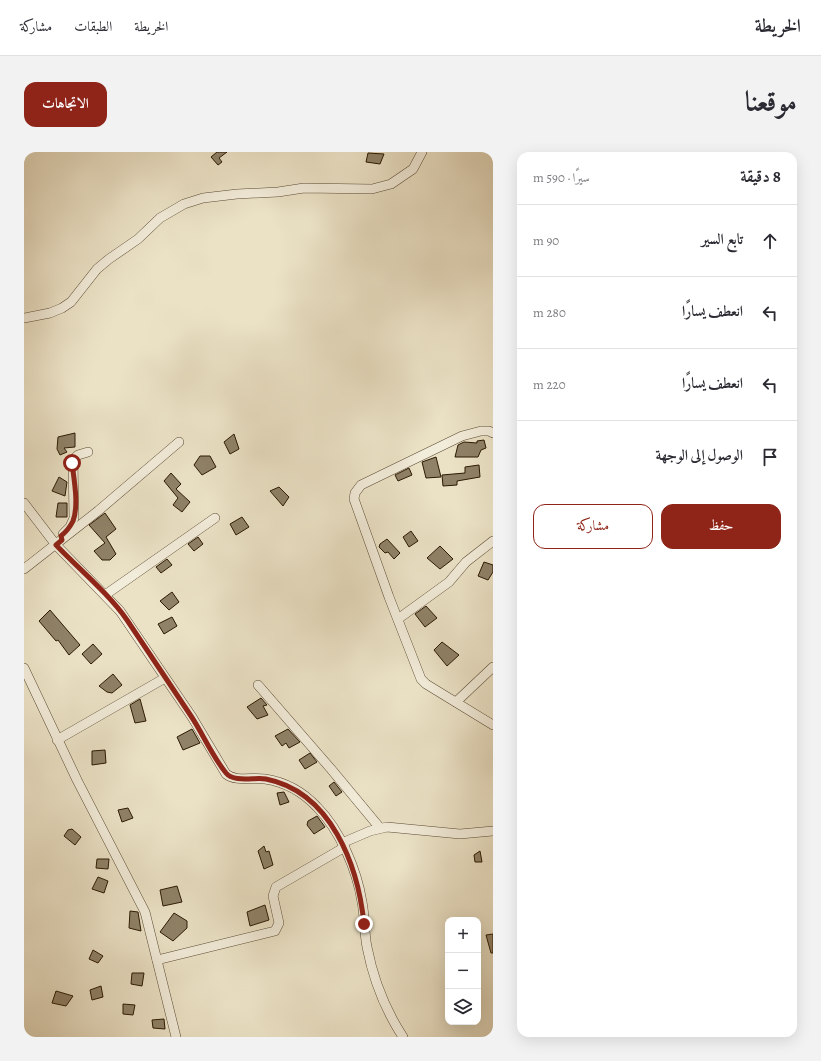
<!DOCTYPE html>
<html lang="ar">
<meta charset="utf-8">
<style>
body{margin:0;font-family:Alegreya,Amiri,serif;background:#f2f2f3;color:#2b2b33;direction:rtl}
.controls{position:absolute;right:12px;bottom:12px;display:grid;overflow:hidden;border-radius:8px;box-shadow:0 4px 16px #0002}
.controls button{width:36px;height:36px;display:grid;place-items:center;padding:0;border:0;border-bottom:1px solid #e1e1e2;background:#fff;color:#2b2b33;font:20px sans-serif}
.stop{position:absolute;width:12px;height:12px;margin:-9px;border:3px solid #8f2418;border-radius:50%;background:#fff}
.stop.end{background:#8f2418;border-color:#fff;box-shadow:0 1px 4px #0008}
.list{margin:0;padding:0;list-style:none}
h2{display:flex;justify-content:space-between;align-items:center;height:52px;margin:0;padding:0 16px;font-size:17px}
h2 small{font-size:13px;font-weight:400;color:#7c7c81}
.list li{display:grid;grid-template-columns:26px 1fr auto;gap:12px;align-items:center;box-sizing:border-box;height:72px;padding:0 16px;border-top:1px solid #e1e1e2}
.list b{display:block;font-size:15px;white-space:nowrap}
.list em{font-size:13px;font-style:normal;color:#7c7c81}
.actions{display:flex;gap:8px;padding:12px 16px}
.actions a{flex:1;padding:9px 0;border:1px solid #8f2418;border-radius:12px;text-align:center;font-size:14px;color:#8f2418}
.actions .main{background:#8f2418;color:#fff}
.icon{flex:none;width:22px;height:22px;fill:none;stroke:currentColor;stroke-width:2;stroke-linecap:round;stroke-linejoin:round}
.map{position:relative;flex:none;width:469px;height:885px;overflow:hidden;direction:ltr;border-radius:12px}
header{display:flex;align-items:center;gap:24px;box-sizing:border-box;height:56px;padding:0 20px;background:#fff;border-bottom:1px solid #e1e1e2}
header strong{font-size:19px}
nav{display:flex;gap:22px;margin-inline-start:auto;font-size:14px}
.intro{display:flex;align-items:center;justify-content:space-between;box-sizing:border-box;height:96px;padding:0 24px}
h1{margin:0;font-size:28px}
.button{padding:10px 18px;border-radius:12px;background:#8f2418;color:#fff;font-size:14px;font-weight:700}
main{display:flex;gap:24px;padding:0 24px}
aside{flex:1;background:#fff;border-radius:12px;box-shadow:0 4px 16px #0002}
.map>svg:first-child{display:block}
.building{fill:#8f8268;stroke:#2b1903}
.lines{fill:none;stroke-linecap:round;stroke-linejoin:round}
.minor-casing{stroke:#5b4b34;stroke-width:10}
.minor{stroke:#f2ecda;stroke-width:9}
.route{stroke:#8f2418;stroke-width:5}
</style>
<header>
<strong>الخريطة</strong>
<nav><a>الخريطة</a><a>الطبقات</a><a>مشاركة</a></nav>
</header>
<div class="intro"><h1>موقعنا</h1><a class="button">الاتجاهات</a></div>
<main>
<aside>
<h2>8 دقيقة<small>سيرًا · 590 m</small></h2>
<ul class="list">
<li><svg class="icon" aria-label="ahead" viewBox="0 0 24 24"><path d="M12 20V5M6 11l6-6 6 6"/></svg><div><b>تابع السير</b></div><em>90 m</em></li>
<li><svg class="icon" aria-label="left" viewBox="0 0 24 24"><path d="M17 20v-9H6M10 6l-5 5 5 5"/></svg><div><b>انعطف يسارًا</b></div><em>280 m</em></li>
<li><svg class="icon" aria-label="left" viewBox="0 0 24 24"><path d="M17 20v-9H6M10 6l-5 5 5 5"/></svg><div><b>انعطف يسارًا</b></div><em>220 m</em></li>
<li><svg class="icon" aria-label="arrive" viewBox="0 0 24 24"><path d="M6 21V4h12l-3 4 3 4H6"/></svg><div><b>الوصول إلى الوجهة</b></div></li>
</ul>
<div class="actions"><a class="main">حفظ</a><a>مشاركة</a></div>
</aside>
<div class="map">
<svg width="469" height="885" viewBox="0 0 469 885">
<rect width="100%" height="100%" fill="#ebe2c6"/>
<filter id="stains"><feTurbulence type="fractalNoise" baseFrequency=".005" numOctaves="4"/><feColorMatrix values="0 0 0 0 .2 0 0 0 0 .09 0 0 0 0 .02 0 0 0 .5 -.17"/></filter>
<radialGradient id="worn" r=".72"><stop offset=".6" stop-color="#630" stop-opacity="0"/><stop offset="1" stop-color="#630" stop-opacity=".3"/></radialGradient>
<g class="building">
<path d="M193,0H203L195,6L198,10L194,13L187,5Z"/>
<path d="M344,1L360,2L356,12L342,10Z"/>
<path d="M51,281V295L40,296L43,300L36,303L33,297L34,285Z"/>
<path d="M210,282L215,297L206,302L200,290Z"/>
<path d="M460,288L462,296L457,298L454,305H431L434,293L440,290L453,291V289Z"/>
<path d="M176,304H186L192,315L178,323L170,313Z"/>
<path d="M412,305L417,325L402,326L398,310Z"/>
<path d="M455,313L456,325L433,329V333L419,334L418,323L441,321V315Z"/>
<path d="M385,316L388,323L374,329L371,323Z"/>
<path d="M147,321L157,332L152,337L166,350L158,360L149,353L154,346L140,329Z"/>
<path d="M35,325L43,330L41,344L28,339Z"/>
<path d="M255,335L265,345L259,354L246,339Z"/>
<path d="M34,351H43V365H32Z"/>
<path d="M81,361L92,377L82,385L92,402L86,408H78L70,399L81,391L65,373Z"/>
<path d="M218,365L225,375L212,383L206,372Z"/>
<path d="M387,379L394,389L385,395L379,385Z"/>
<path d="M174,385L179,392L170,399L164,392Z"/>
<path d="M363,387L376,401L370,407L364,400L361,401L355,395L356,392Z"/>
<path d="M416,394L429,407L416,417L403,406Z"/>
<path d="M143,407L148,413L137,421L132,415Z"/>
<path d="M460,410L469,413V420L464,428L454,424Z"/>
<path d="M148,440L155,450L145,458L136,449Z"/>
<path d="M402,454L413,466L401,475L391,462Z"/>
<path d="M26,458L56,493L45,503L34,488L32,489L15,469Z"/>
<path d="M148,465L153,474L140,482L134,472Z"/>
<path d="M418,490L435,503L423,514L410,498Z"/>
<path d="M69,492L78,502L67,512L58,502Z"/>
<path d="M89,522L98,533L88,541L83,540L75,534Z"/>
<path d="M237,546L243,553L239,554L244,563L233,567L223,555Z"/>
<path d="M116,547L122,569L111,571L106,553Z"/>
<path d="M168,577L176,591L159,598L153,585Z"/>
<path d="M264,577L276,590L265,596L262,591L258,594L251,584Z"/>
<path d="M81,598L82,611L68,613V599Z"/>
<path d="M286,601L293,610L281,617L275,608Z"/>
<path d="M310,630L318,640L312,644L305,634Z"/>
<path d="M260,640L265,650L256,653L253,641Z"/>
<path d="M104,656L109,666L98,670L94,658Z"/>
<path d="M293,664L301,675L290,682L283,673L284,669Z"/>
<path d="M48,677L57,685L51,693L40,684L44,678Z"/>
<path d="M240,694L242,700L245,699L249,713L240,717L234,699Z"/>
<path d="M456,699L458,710H451L450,703Z"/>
<path d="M73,707H85L84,717L72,716Z"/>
<path d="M74,725L84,729L80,741L68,737Z"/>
<path d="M153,734L158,750L139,754L136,738Z"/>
<path d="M241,753L245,768L226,774L223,760Z"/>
<path d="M106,759L114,760L117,779L105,776Z"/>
<path d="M150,761L163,769V776L149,789L136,780Z"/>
<path d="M469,782V801H467L462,783Z"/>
<path d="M69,798L79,804L74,811L65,807Z"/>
<path d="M108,821H120L118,834L107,832Z"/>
<path d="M77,834L79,845L68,848L66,838Z"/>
<path d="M32,839L49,844L42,854L28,851Z"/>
<path d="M99,852L111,853L109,863L99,862Z"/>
<path d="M140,867L141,877L129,876L128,868Z"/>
</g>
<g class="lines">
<g class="minor-casing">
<g id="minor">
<path d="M0,166L26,161L38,156L47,150L73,117L85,107L114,87L136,66L160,52L179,46L213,42L254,40L280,36L348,37L367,32L389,17L398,0"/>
<path d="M469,281L465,279H457L438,284L337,333L331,341L330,347L365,445L397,527L402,532L469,573"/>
<path d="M0,351L32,393L96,459L168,565L202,622C212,630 228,625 241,627C261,630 279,640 293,655C316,678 333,718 338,750C341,765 340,780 343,795C349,826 362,859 379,885"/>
<path d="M39,382L46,375L50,366L49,308L54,303L64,300"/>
<path d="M0,417L74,359L155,290"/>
<path d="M81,443L191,366"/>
<path d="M374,467L425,430L442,410L469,389"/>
<path d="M0,516L53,628L121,760L152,885"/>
<path d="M234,533L307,617L356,676"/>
<path d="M432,550L469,515"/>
<path d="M33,588L141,526"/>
<path d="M318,691L346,679L363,675L436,682L469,679"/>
<path d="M133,808L251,779L255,771L249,744L252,735L321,695"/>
</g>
</g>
<use href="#minor" class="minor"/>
</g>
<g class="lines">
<path class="route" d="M48,311C50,328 55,353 49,369C46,375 42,380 37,384L38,388L32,393C55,417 85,442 103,468C124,500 146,532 167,564C179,582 188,604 202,621C210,631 231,625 242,627C307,640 334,713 340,772"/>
</g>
<rect width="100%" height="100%" filter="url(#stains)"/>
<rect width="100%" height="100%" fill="url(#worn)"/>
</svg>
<div class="controls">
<button>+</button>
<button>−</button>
<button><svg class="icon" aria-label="layers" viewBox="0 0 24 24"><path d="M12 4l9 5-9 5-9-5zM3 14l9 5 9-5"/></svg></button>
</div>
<div class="stop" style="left:48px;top:311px"></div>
<div class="stop end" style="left:340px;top:772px"></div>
</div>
</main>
